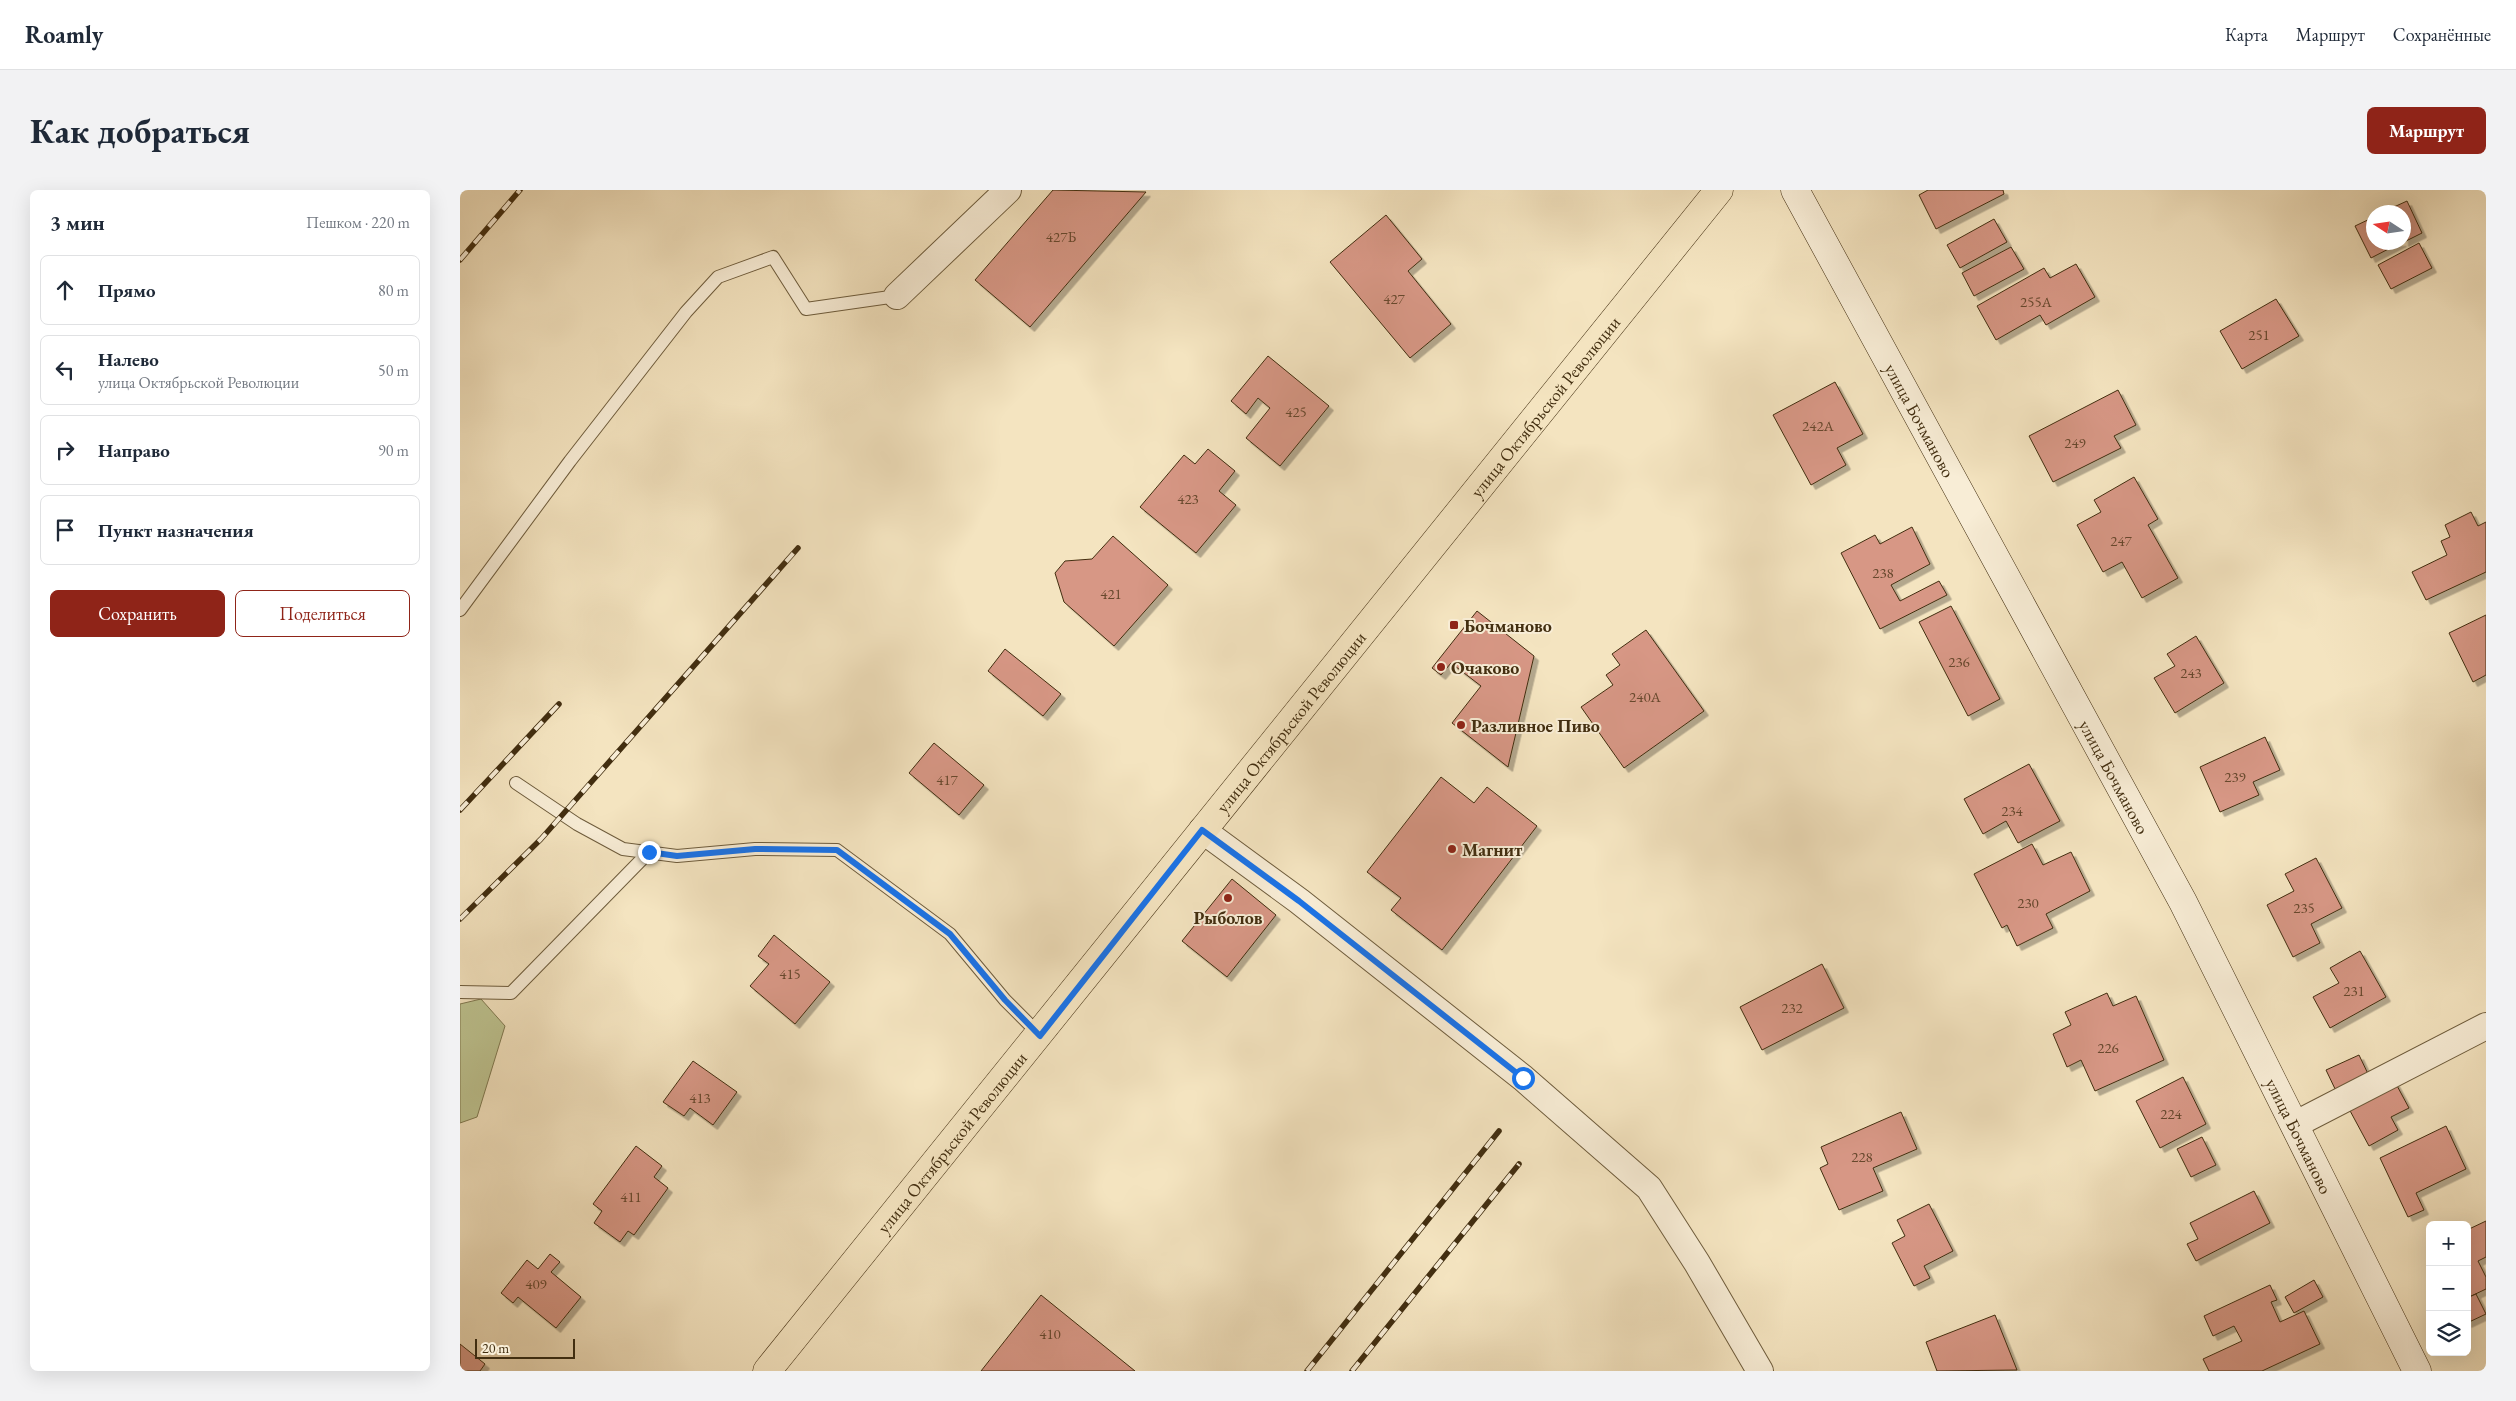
<!DOCTYPE html>
<html lang="ru">
<meta charset="utf-8">
<style>
body{margin:0;font-family:"EB Garamond",serif;background:#f2f2f3;color:#1f2937}
.controls{position:absolute;right:15px;bottom:15px;display:grid;overflow:hidden;border-radius:8px;box-shadow:0 5px 20px #0002}
.controls button{width:45px;height:45px;display:grid;place-items:center;padding:0;border:0;border-bottom:1px solid #e0e1e3;background:#fff;color:#1f2937;font:25px sans-serif}
.compass{position:absolute;left:1906px;top:15px;width:45px;height:45px;border-radius:50%;background:#fff;box-shadow:0 5px 20px #0002;rotate:282deg}
.scale{position:absolute;left:15px;bottom:12px;width:100px;box-sizing:border-box;padding-left:5px;border:2px solid #422e10;border-top:0;font-size:14px;line-height:18px;white-space:nowrap;color:#422e10;-webkit-text-stroke:4px #f8edd6;paint-order:stroke}
.stop{position:absolute;width:15px;height:15px;margin:-11px;border:4px solid #1a73e8;border-radius:50%;background:#fff}
.stop.end{background:#1a73e8;border-color:#fff;box-shadow:0 1px 5px #0008}
.list{margin:0;padding:0;list-style:none}
h2{display:flex;justify-content:space-between;align-items:center;height:65px;margin:0;padding:0 20px;font-size:21px}
h2 small{font-size:16px;font-weight:400;color:#747a83}
.list li{display:grid;grid-template-columns:32px 1fr auto;gap:15px;align-items:center;box-sizing:border-box;height:70px;margin:0 10px 10px;padding:0 10px;border:1px solid #e0e1e3;border-radius:8px}
.list b{display:block;font-size:19px;white-space:nowrap}
.list p{margin:0;font-size:16px;white-space:nowrap;color:#747a83}
.list em{font-size:16px;font-style:normal;color:#747a83}
.actions{display:flex;gap:10px;padding:15px 20px}
.actions a{flex:1;padding:11px 0;border:1px solid #8f2418;border-radius:8px;text-align:center;font-size:18px;color:#8f2418}
.actions .main{background:#8f2418;color:#fff}
.icon{flex:none;width:28px;height:28px;fill:none;stroke:currentColor;stroke-width:2;stroke-linecap:round;stroke-linejoin:round}
.map{position:relative;flex:none;width:2026px;height:1181px;overflow:hidden;border-radius:8px}
header{display:flex;align-items:center;gap:30px;box-sizing:border-box;height:70px;padding:0 25px;background:#fff;border-bottom:1px solid #e0e1e3}
header strong{font-size:24px}
nav{display:flex;gap:28px;margin-inline-start:auto;font-size:18px}
.intro{display:flex;align-items:center;justify-content:space-between;box-sizing:border-box;height:120px;padding:0 30px}
h1{margin:0;font-size:35px}
.button{padding:12px 22px;border-radius:8px;background:#8f2418;color:#fff;font-size:18px;font-weight:700}
main{display:flex;gap:30px;padding:0 30px}
aside{flex:1;background:#fff;border-radius:8px;box-shadow:0 5px 20px #0002}
.map>svg:first-child{display:block}
.green{fill:#bec491;stroke:#807950}
.building{fill:#d79785;stroke:#422e10;filter:url(#shadow)}
.lines{fill:none;stroke-linecap:round;stroke-linejoin:round}
.lane-casing{stroke:#6e5c3c;stroke-width:14}
.street-casing{stroke:#6e5c3c;stroke-width:28}
.secondary-casing{stroke:#422e10;stroke-width:29}
.primary-casing{stroke:#422e10;stroke-width:29}
.lane{stroke:#f8edd6;stroke-width:12}
.street{stroke:#f8edd6;stroke-width:26}
.secondary{stroke:#f8edd6;stroke-width:28}
.primary{stroke:#f4e4c0;stroke-width:28}
.rail-casing{stroke:#422e10;stroke-width:5.5}
.rail{stroke:#f8edd6;stroke-width:4;stroke-dasharray:11;stroke-linecap:butt}
.route{stroke:#1a73e8;stroke-width:6}
.poi-dot{fill:#8f2418;stroke:#f8edd6;stroke-width:2}
.labels{text-anchor:middle;dominant-baseline:central;stroke-width:4;stroke-linejoin:round;paint-order:stroke}
.number-label{font-size:15px;fill:#67482d}
.street-label{font-size:18px;fill:#422e10;stroke:#f8edd6}
.poi-label{font-size:18px;font-weight:bold;fill:#422e10;stroke:#f8edd6;text-anchor:start}
</style>
<header>
<strong>Roamly</strong>
<nav><a>Карта</a><a>Маршрут</a><a>Сохранённые</a></nav>
</header>
<div class="intro"><h1>Как добраться</h1><a class="button">Маршрут</a></div>
<main>
<aside>
<h2>3 мин<small>Пешком · 220 m</small></h2>
<ul class="list">
<li><svg class="icon" aria-label="ahead" viewBox="0 0 24 24"><path d="M12 20V5M6 11l6-6 6 6"/></svg><div><b>Прямо</b></div><em>80 m</em></li>
<li><svg class="icon" aria-label="left" viewBox="0 0 24 24"><path d="M17 20v-9H6M10 6l-5 5 5 5"/></svg><div><b>Налево</b><p>улица Октябрьской Революции</p></div><em>50 m</em></li>
<li><svg class="icon" aria-label="right" viewBox="0 0 24 24"><path d="M7 20v-9h11M14 6l5 5-5 5"/></svg><div><b>Направо</b></div><em>90 m</em></li>
<li><svg class="icon" aria-label="arrive" viewBox="0 0 24 24"><path d="M6 21V4h12l-3 4 3 4H6"/></svg><div><b>Пункт назначения</b></div></li>
</ul>
<div class="actions"><a class="main">Сохранить</a><a>Поделиться</a></div>
</aside>
<div class="map">
<svg width="2026" height="1181" viewBox="0 0 2026 1181">
<defs>
<filter id="shadow"><feDropShadow dx="4.5" dy="4.5" stdDeviation="0" flood-color="#0004"/></filter>
</defs>
<rect width="100%" height="100%" fill="#f4e4c0"/>
<filter id="stains"><feTurbulence type="fractalNoise" baseFrequency=".004" numOctaves="4"/><feColorMatrix values="0 0 0 0 .2 0 0 0 0 .09 0 0 0 0 .02 0 0 0 .5 -.17"/></filter>
<radialGradient id="worn" r=".72"><stop offset=".6" stop-color="#630" stop-opacity="0"/><stop offset="1" stop-color="#630" stop-opacity=".3"/></radialGradient>
<path class="green" d="M21,809L45,836L17,927L0,933V814Z"/>
<g class="building">
<path d="M593,0L686,2L570,137L515,90Z"/>
<path d="M1468,0H1543L1544,4L1476,39L1459,5Z"/>
<path d="M1947,11L1962,43L1944,52V22H1923Z"/>
<path d="M926,25L962,69L948,81L991,134L950,168L870,72Z"/>
<path d="M1914,27V52H1942L1911,68L1895,36Z"/>
<path d="M1534,29L1547,52L1500,78L1487,55Z"/>
<path d="M1959,53L1972,78L1931,99L1918,75Z"/>
<path d="M1551,57L1564,79L1514,106L1502,83Z"/>
<path d="M1616,74L1635,107L1586,135L1580,125L1536,150L1517,116L1584,78L1590,88Z"/>
<path d="M1816,109L1839,146L1782,179L1760,141Z"/>
<path d="M808,166L869,216L820,276L786,248L810,218L798,208L786,224L771,211Z"/>
<path d="M1375,192L1403,244L1377,258L1386,275L1351,295L1313,225Z"/>
<path d="M1658,200L1676,235L1654,246L1661,258L1593,292L1569,246Z"/>
<path d="M748,259L775,281L759,301L776,315L736,363L680,317L724,265L735,274Z"/>
<path d="M1674,287L1698,329L1688,335L1718,388L1682,408L1662,372L1643,382L1617,335L1641,322L1634,310Z"/>
<path d="M2011,322L2018,336L2026,332V382L1966,410L1952,382L1987,365L1981,351L1990,347L1985,335Z"/>
<path d="M1452,337L1470,374L1431,395L1440,411L1479,391L1487,405L1420,439L1381,363L1415,345L1420,354Z"/>
<path d="M653,346L708,395L654,456L604,412L595,383L605,371L632,369Z"/>
<path d="M1491,416L1540,509L1508,526L1459,432Z"/>
<path d="M1017,421L1074,466L1048,577L992,533L1021,496L991,473L981,485L972,478Z"/>
<path d="M2026,425V485L2013,492L1989,443Z"/>
<path d="M1186,440L1244,521L1164,578L1121,517L1153,495L1146,485L1160,475L1152,464Z"/>
<path d="M1736,446L1764,493L1715,523L1694,488L1715,476L1707,464Z"/>
<path d="M545,459L601,504L583,526L528,481Z"/>
<path d="M1805,547L1820,580L1793,592L1799,605L1760,622L1740,577Z"/>
<path d="M474,553L524,595L499,625L449,583Z"/>
<path d="M1569,574L1600,631L1558,653L1546,631L1523,644L1504,609Z"/>
<path d="M981,587L1014,613L1027,597L1077,636L982,760L931,720L941,708L907,682Z"/>
<path d="M1572,654L1583,675L1611,662L1630,701L1586,724L1593,738L1557,756L1547,735L1542,738L1514,684Z"/>
<path d="M1856,668L1882,718L1851,734L1860,753L1833,767L1807,715L1834,701L1825,684Z"/>
<path d="M772,689L816,725L767,787L722,751Z"/>
<path d="M314,745L370,792L335,834L290,796L309,774L298,766Z"/>
<path d="M1900,761L1926,807L1870,838L1853,807L1879,793L1870,778Z"/>
<path d="M1362,774L1384,818L1302,860L1280,817Z"/>
<path d="M1647,803L1653,816L1676,806L1704,870L1635,901L1621,870L1607,877L1593,844L1611,835L1605,822Z"/>
<path d="M1899,865L1910,888L1877,903L1866,880Z"/>
<path d="M233,871L277,902L253,935L230,918L224,926L203,912Z"/>
<path d="M1723,887L1746,934L1700,958L1676,911Z"/>
<path d="M1935,892L1949,918L1931,927L1938,940L1909,956L1888,917Z"/>
<path d="M1441,922L1457,959L1413,978L1423,1001L1379,1020L1360,978L1368,974L1361,957Z"/>
<path d="M1986,936L2006,979L1956,1003L1964,1020L1948,1027L1920,968Z"/>
<path d="M1742,947L1756,975L1731,987L1717,959Z"/>
<path d="M176,956L202,976L194,987L208,998L174,1045L168,1041L160,1052L134,1033L142,1021L133,1014Z"/>
<path d="M1794,1001L1810,1033L1736,1071L1727,1054L1738,1049L1730,1033Z"/>
<path d="M1469,1014L1493,1061L1464,1076L1470,1088L1454,1096L1432,1053L1445,1046L1437,1030Z"/>
<path d="M2026,1031V1067L2018,1071L2026,1087V1099L2007,1108V1040Z"/>
<path d="M90,1064L100,1072L91,1082L121,1107L96,1138L58,1107L53,1113L41,1103L67,1070L78,1079Z"/>
<path d="M1854,1090L1863,1107L1834,1123L1825,1107Z"/>
<path d="M1810,1095L1817,1110L1811,1112L1820,1132L1844,1121L1860,1154L1802,1181H1749L1743,1169L1782,1151L1774,1136L1753,1146L1744,1126Z"/>
<path d="M2016,1104L2026,1124L2007,1133V1108Z"/>
<path d="M581,1105L675,1181H521Z"/>
<path d="M1535,1125L1557,1180L1477,1181L1466,1152Z"/>
<path d="M0,1154L25,1174L20,1181H0Z"/>
</g>
<g class="lines">
<g class="lane-casing">
<g id="lane">
<path d="M0,420L110,271L226,122L258,87L313,67L346,119L437,106"/>
<path d="M56,593L117,634L163,659L217,666L295,659L377,660L490,744L545,810L580,845"/>
<path d="M0,802L51,803L189,662"/>
</g>
</g>
<g class="street-casing">
<g id="street">
<path d="M437,106L548,0"/>
<path d="M742,640L839,711L1063,888L1189,998L1237,1073L1300,1181"/>
<path d="M1836,934L2026,836"/>
</g>
</g>
<g class="secondary-casing">
<g id="secondary">
<path id="s1" d="M1335,0L1723,712L1957,1181"/>
</g>
</g>
<g class="primary-casing">
<g id="primary">
<path id="s2" d="M307,1181L1259,0"/>
</g>
</g>
<use href="#lane" class="lane"/>
<use href="#street" class="street"/>
<use href="#secondary" class="secondary"/>
<use href="#primary" class="primary"/>
<g class="rail-casing">
<g id="rail">
<path d="M0,70L60,0"/>
<path d="M0,620L99,514"/>
<path d="M0,729L81,649L338,358"/>
<path d="M847,1181L1039,941"/>
<path d="M892,1181L1059,974"/>
</g>
</g>
<use href="#rail" class="rail"/>
</g>
<g class="lines">
<path class="route" d="M189,662L217,666L295,659L377,660L490,744L545,810L580,846L742,640L839,711L1063,888"/>
</g>
<g class="poi-dot">
<rect x="989" y="430" width="10" height="10" rx="2.5"/>
<circle cx="981" cy="477" r="5"/>
<circle cx="1001" cy="535" r="5"/>
<circle cx="992" cy="659" r="5"/>
<circle cx="768" cy="708" r="5"/>
</g>
<g class="labels">
<g class="number-label">
<text x="601" y="46">427Б</text>
<text x="934" y="108">427</text>
<text x="1576" y="111">255А</text>
<text x="1799" y="144">251</text>
<text x="836" y="221">425</text>
<text x="1358" y="235">242А</text>
<text x="1615" y="252">249</text>
<text x="728" y="308">423</text>
<text x="1661" y="350">247</text>
<text x="1423" y="382">238</text>
<text x="651" y="403">421</text>
<text x="1499" y="471">236</text>
<text x="1731" y="482">243</text>
<text x="1185" y="506">240А</text>
<text x="1775" y="586">239</text>
<text x="487" y="589">417</text>
<text x="1552" y="620">234</text>
<text x="1568" y="712">230</text>
<text x="1844" y="717">235</text>
<text x="330" y="783">415</text>
<text x="1894" y="800">231</text>
<text x="1332" y="817">232</text>
<text x="1648" y="857">226</text>
<text x="240" y="907">413</text>
<text x="1711" y="923">224</text>
<text x="1402" y="966">228</text>
<text x="171" y="1006">411</text>
<text x="76" y="1093">409</text>
<text x="590" y="1143">410</text>
</g>
<g class="street-label">
<text stroke="none"><textPath href="#s2" startOffset="1239">улица Октябрьской Революции</textPath></text>
<text stroke="none"><textPath href="#s1" startOffset="262">улица Бочманово</textPath></text>
<text stroke="none"><textPath href="#s2" startOffset="834">улица Октябрьской Революции</textPath></text>
<text stroke="none"><textPath href="#s1" startOffset="668">улица Бочманово</textPath></text>
<text stroke="none"><textPath href="#s1" startOffset="1072">улица Бочманово</textPath></text>
<text stroke="none"><textPath href="#s2" startOffset="294">улица Октябрьской Революции</textPath></text>
</g>
<g class="poi-label">
<text x="1004" y="435">Бочманово</text>
<text x="991" y="477">Очаково</text>
<text x="1011" y="535">Разливное Пиво</text>
<text x="1002" y="659">Магнит</text>
<text x="768" y="727" text-anchor="middle">Рыболов</text>
</g>
</g>
<rect width="100%" height="100%" filter="url(#stains)"/>
<rect width="100%" height="100%" fill="url(#worn)"/>
</svg>
<div class="controls">
<button>+</button>
<button>−</button>
<button><svg class="icon" aria-label="layers" viewBox="0 0 24 24"><path d="M12 4l9 5-9 5-9-5zM3 14l9 5 9-5"/></svg></button>
</div>
<svg class="compass" viewBox="-18 -18 36 36"><path d="M0-13l5 13h-10z" fill="#e53935"/><path d="M0 13l5-13h-10z" fill="#747a83"/></svg>
<div class="scale">20 m</div>
<div class="stop" style="left:1063px;top:888px"></div>
<div class="stop end" style="left:189px;top:662px"></div>
</div>
</main>
